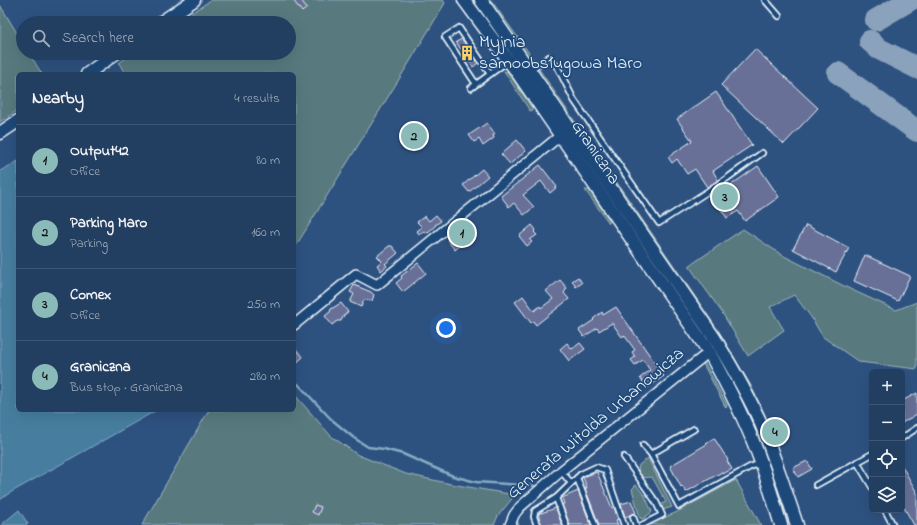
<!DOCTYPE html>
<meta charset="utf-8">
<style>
body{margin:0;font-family:"Indie Flower",sans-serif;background:#2a4566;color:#f1f3f6}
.controls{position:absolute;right:12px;bottom:12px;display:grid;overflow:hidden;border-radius:6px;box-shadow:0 4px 16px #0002}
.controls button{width:36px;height:36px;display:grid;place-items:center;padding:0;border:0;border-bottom:1px solid #3f5775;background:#223e60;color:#f1f3f6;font:20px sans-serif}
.you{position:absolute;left:446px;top:328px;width:14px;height:14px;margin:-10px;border:3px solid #fff;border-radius:50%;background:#1a73e8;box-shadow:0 0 0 6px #1a73e833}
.badge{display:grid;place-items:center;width:26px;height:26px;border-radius:50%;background:#8bbbb9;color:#111;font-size:13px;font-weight:700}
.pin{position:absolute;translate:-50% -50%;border:2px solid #fff;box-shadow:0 1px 4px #0006}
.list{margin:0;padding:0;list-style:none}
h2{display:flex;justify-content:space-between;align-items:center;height:52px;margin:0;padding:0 16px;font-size:17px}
h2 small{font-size:13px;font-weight:400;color:#a2aebd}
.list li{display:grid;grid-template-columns:26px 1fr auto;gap:12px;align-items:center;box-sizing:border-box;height:72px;padding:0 16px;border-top:1px solid #3f5775}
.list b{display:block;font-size:15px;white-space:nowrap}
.list p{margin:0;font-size:13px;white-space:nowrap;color:#a2aebd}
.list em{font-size:13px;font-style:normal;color:#a2aebd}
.icon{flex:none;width:22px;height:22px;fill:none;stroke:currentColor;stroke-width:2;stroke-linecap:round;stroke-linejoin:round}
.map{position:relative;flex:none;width:917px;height:525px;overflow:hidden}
.search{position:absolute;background:#223e60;box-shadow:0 4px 16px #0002;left:16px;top:16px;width:280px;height:44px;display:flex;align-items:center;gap:10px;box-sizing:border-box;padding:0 14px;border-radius:22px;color:#a2aebd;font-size:15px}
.panel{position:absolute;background:#223e60;box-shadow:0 4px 16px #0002;left:16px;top:72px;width:280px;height:340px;border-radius:6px}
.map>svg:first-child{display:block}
.green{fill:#597a7f;stroke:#a0b6bc}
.water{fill:#467ea0;stroke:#87acc3}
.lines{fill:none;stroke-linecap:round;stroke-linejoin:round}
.stream{stroke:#87acc3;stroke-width:2.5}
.taxiway{stroke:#8ba2bc;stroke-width:22}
.building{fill:#687097;stroke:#e8f1f8}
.lane-casing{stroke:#e8f1f8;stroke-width:8}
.street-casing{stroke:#e8f1f8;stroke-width:12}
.secondary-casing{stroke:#e8f1f8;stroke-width:15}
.lane{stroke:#1f4a7a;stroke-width:4.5}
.street{stroke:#1f4a7a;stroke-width:9}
.secondary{stroke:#1f4a7a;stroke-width:12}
.labels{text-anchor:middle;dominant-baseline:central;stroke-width:3.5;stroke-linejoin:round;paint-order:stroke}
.poi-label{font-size:18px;fill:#e8f1f8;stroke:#1f4a7a;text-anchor:start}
.street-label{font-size:18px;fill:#e8f1f8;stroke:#1f4a7a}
</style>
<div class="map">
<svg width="917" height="525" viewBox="0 0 917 525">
<rect width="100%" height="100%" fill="#2e5280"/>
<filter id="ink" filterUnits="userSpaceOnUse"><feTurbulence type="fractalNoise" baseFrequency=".025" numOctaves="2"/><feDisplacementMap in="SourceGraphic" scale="8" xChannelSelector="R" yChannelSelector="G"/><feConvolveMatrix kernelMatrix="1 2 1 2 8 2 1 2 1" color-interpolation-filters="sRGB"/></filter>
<g filter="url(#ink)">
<g class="green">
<path d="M211,0H443L445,3L409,63L294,249V74H125L119,63L133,53H289V23H177Z"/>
<path d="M487,0H491L534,60L533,61L528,59Z"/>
<path d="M0,5L23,43V53H29L42,74H18V110L0,122Z"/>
<path d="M539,69L718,330L750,384L769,423L762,414L539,73Z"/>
<path d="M504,71L508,72L532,108V110L530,111Z"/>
<path d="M585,190H589L610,221L609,223Z"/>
<path d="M743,229L782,255L852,290L896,310L917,302V369L859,362L823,337L811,317L794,295L770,307L784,330L748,356L721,311L689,266Z"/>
<path d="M701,360L704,362L727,405L726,408Z"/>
<path d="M729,372L756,427L777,479L773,481L727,373Z"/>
<path d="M294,394L331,436L358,455L406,474L451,484L515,495L498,516L494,525H142L209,410H294Z"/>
<path d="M648,458L672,507L663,510L660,505L666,502L652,477L642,478L638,471L639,465Z"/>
<path d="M736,480L761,525H647L675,513Z"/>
<path d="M636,485L645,496L652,512L643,519L640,518L632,489Z"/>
</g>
<g class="water">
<path d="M18,161V410H157L8,494L0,500V171Z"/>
<path d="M19,510L28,524L27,525H1Z"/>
</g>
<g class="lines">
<g class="stream">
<path d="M298,384L331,419L354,438L368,447L384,449L403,454L453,476L476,482L537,486"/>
<path d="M569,470L620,429"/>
<path d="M518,525L516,519L520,514L559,479"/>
</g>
<g class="taxiway">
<path d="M876,20L910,0"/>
<path d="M870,41L879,49L917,68"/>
<path d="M838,73L917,131"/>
</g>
</g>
<g class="building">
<path d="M293,0H301L307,8L302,12Z"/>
<path d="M462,39L478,63L473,67L456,42Z"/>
<path d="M755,49L818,108L784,144L721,85Z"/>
<path d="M716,92L752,145L713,171L718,180L707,187L695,169L687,174L677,159L672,163L668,157L692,141L677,119Z"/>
<path d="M487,123L495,134L493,135L494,138L483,146L479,139L474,142L469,135Z"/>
<path d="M517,140L526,151L510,164L501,154Z"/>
<path d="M540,165L557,187L550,193L541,181L523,195L534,207L524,215L514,203L509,207L501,196Z"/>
<path d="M758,166L779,197L745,221L738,211L727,218L711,195V193L722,186L724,190Z"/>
<path d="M482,169L488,176L469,192L463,185Z"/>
<path d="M436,215L441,221L435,225H436L427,233L424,231L419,234L417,231L422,227L417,222L425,216L429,221Z"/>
<path d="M532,225L536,230L534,232L537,235L530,240L532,242L527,246L519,236Z"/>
<path d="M806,225L849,248L836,272L793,249Z"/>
<path d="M461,228L466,231L469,236V238L455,250L447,240Z"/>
<path d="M389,246H392L398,253L385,264L387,266L381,271L377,265L382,261L377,256Z"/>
<path d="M865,255L910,276L898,301L854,281Z"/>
<path d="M418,263L426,273L403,292L396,283L402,278L401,276Z"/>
<path d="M578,277L582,283L576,287L572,281Z"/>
<path d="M560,280L567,288L564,293L569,299L536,325L533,321L531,323L515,302L523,296L534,311L540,306L541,308L553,299L546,291Z"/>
<path d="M354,285L371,292L374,295L372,301L364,300L361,307L350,302L354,294L350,292Z"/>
<path d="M341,303L348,312L344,315L341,321H337L332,325L325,316L330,312L331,309Z"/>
<path d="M616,307L664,376L647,388L640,378L650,370L643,360L635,365L631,360L635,357L632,352L635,350L624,335L622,337L612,323L599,331L597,328L584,337L579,330L594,320L593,319L602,312L603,315Z"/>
<path d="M567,343L572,349L580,343L585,349L569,361L560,349Z"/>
<path d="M294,347L303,357L294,365Z"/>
<path d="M917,393V414L902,423V401Z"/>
<path d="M714,438L728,460L727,461L732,469L723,474L722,472L686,492L682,486L681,487L670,466L707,444L706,443Z"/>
<path d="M807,461L812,469L798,477L793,468Z"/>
<path d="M902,466L917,493V525H914L902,504Z"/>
<path d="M597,472L612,508L614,507L618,519L616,520L618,525H599L585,488H587L583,477Z"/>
<path d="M578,491L591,525H570L562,505L564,504L562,498Z"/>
<path d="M631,501L636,513L625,517L621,504Z"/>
<path d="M315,505L321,507L318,515L312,512Z"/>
<path d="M556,508L562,525H542L538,514Z"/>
</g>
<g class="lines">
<g class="lane-casing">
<g id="lane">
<path d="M765,0L779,16"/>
<path d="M530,70L549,57L558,68L574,100L659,223L719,184L762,153"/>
<path d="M476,84L445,37L459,28L490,74"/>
<path d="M471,88L508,61"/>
<path d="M902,438L917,428"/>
<path d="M643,445L651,454L679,506L750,467L761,463"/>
<path d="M651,454L694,429"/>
<path d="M624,457L656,502L662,515L642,525"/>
<path d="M857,462L872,487"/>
<path d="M561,471L571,483"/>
<path d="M577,478L595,525"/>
<path d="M816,485L872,454"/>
<path d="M556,498L566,525"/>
<path d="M885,510L893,525"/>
<path d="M633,517L636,525"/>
<path d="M537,525L534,517L535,511L556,498L581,474L596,467L605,470L624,525"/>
</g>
</g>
<g class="street-casing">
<g id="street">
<path d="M294,325L356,274L377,285L561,135"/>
<path d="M510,525L514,515L520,507L561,471L709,352"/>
</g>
</g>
<g class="secondary-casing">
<g id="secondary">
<path d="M464,0L517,72L709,352C726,383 743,415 756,449C766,474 773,500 781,525"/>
<path d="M481,0L715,339C732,367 749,396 762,426C775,459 786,492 797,525"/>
<path d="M160,23L194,0"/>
<path d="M87,74L116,53"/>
<path d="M0,133L18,121"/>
</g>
</g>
<use href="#lane" class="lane"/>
<use href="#street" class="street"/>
<use href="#secondary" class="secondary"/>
</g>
</g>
<defs>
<g id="building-bare" transform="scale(1.2)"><path d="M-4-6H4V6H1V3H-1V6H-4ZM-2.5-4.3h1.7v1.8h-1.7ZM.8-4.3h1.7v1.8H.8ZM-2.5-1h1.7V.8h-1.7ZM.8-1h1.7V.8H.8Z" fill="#ffd166" stroke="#1f4a7a" stroke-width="2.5" paint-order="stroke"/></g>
</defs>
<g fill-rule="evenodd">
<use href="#building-bare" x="467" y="53"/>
</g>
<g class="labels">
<g class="poi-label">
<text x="479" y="43">Myjnia<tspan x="479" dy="21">samoobsługowa Maro</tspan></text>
</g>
<g class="street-label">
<text transform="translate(595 153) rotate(56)">Graniczna</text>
<text transform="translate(596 424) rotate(-40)">Generała Witolda Urbanowicza</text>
</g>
</g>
</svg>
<div class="controls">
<button>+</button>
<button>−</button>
<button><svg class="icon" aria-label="locate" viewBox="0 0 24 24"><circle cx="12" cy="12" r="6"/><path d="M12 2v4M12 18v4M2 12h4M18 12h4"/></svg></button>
<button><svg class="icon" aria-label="layers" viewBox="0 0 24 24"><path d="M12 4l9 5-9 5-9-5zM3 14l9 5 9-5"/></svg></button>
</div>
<div class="you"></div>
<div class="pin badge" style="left:462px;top:233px">1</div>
<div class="pin badge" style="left:414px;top:136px">2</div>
<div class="pin badge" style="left:725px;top:197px">3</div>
<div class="pin badge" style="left:775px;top:432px">4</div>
<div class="search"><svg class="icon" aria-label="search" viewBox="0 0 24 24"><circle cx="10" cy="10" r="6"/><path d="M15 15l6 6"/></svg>Search here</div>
<section class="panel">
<h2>Nearby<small>4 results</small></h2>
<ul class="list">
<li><span class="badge">1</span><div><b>Output42</b><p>Office</p></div><em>80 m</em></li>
<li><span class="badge">2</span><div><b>Parking Maro</b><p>Parking</p></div><em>160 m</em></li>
<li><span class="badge">3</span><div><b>Comex</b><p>Office</p></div><em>250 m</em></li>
<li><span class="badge">4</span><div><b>Graniczna</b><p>Bus stop · Graniczna</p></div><em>280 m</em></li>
</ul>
</section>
</div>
